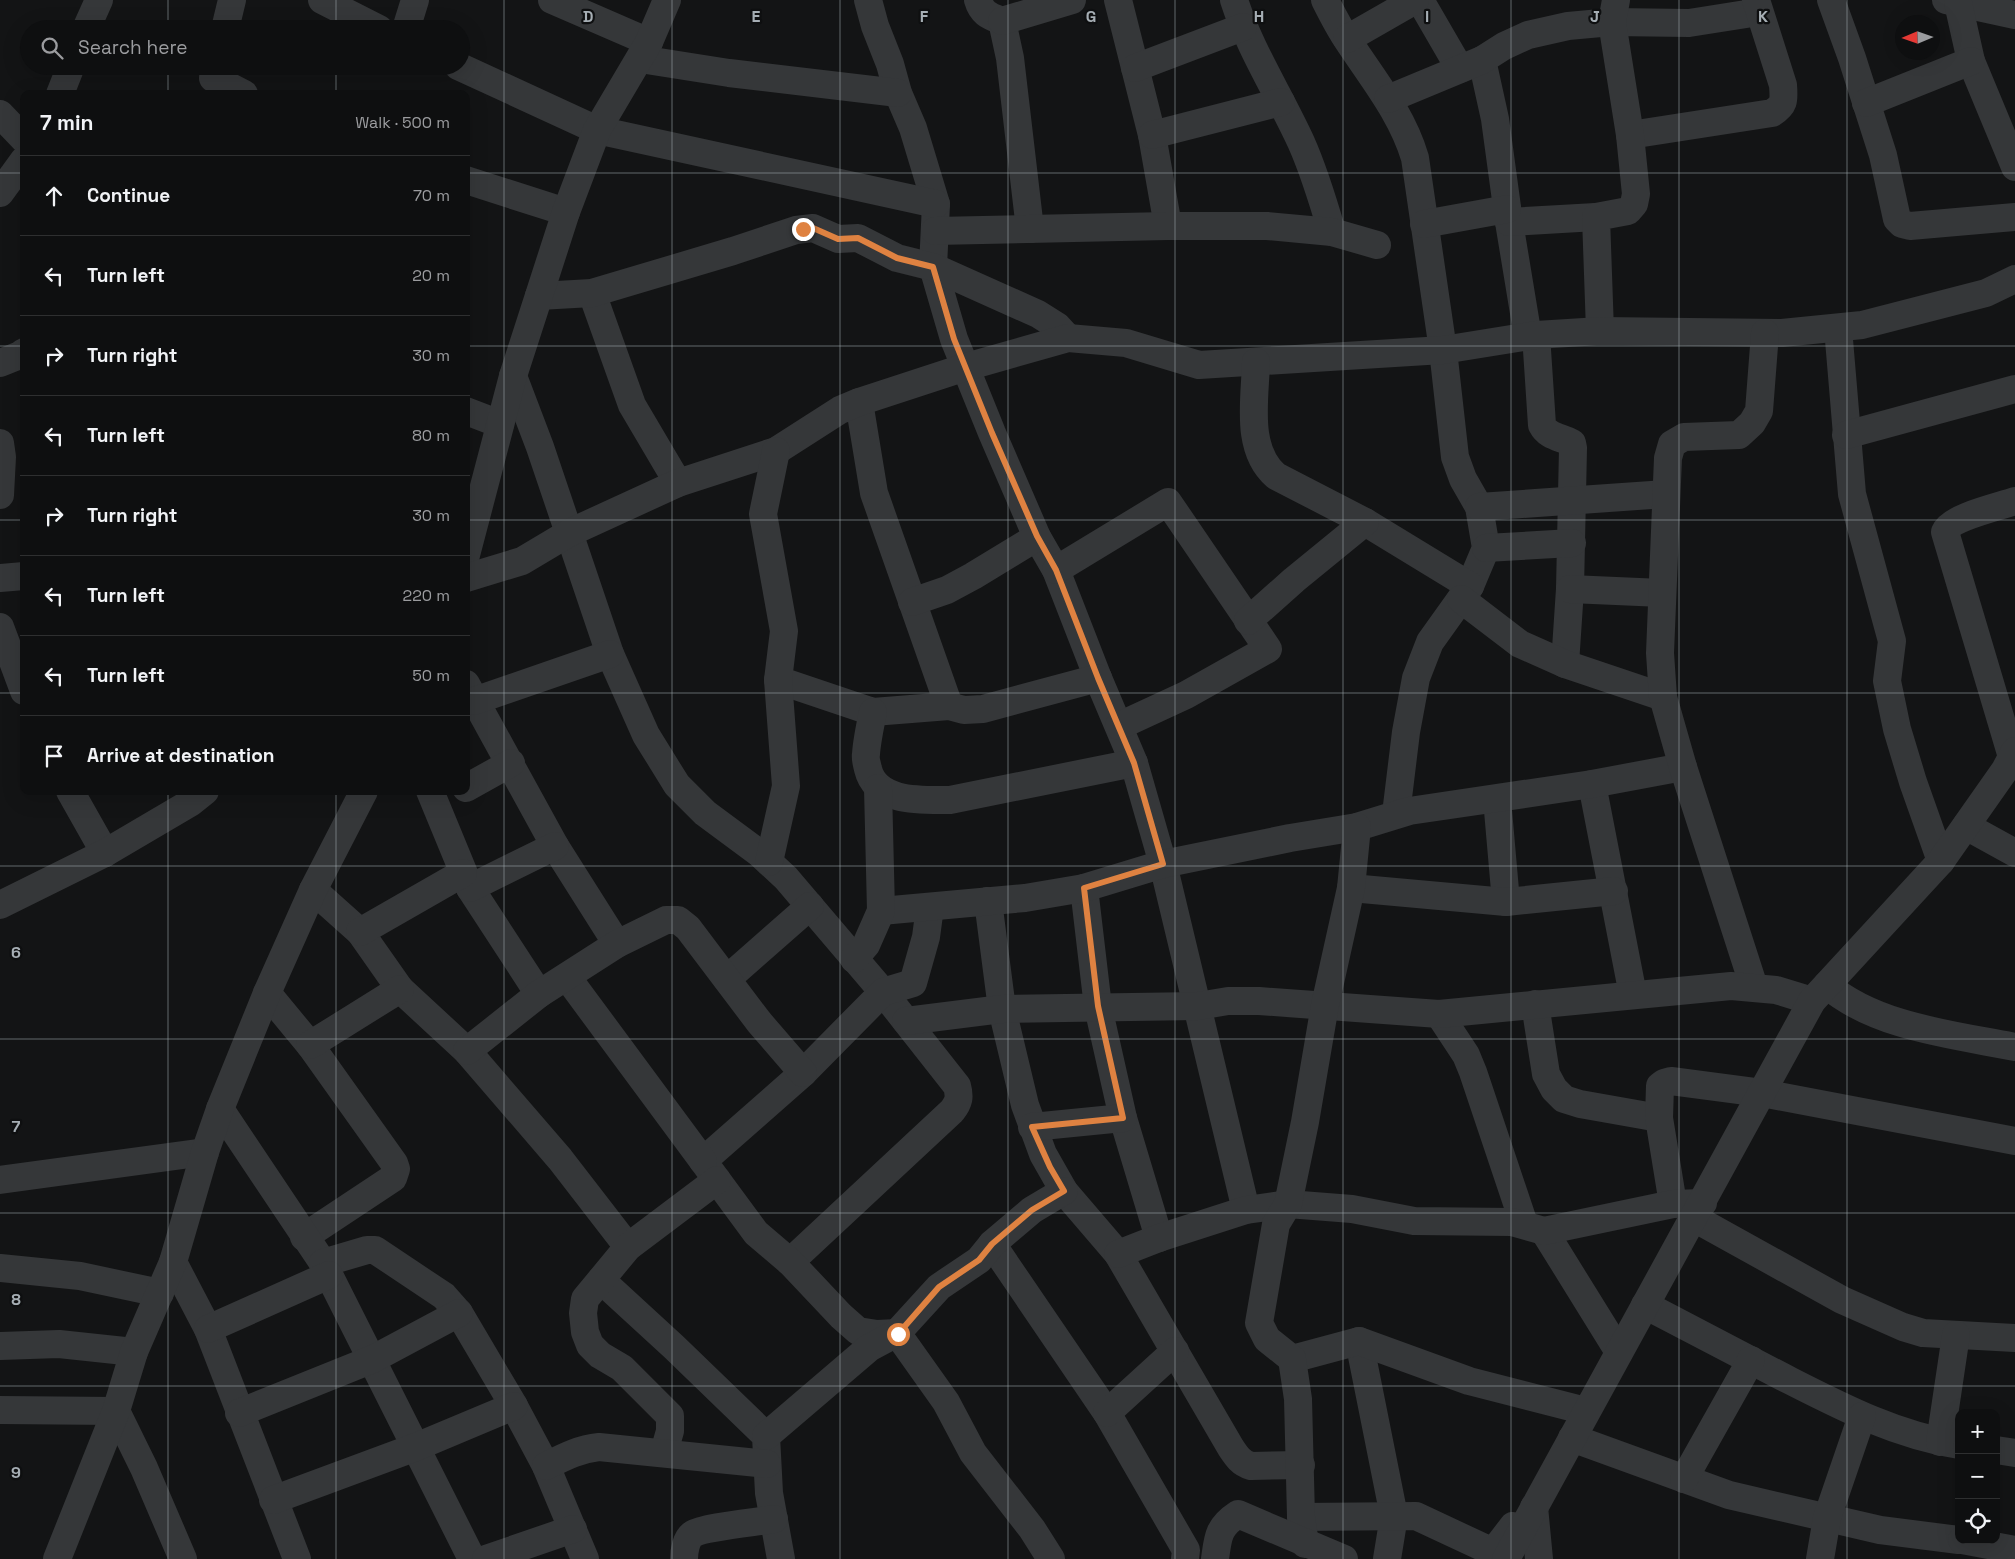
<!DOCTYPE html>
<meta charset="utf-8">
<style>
body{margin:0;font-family:"Space Grotesk",sans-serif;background:#171819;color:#f1f3f6}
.controls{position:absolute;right:15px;bottom:15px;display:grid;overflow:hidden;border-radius:10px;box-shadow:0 5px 20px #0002}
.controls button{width:45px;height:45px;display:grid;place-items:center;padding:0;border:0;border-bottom:1px solid #2e2f30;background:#0e0f10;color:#f1f3f6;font:25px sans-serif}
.compass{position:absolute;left:1895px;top:15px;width:45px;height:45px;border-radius:50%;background:#0e0f10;box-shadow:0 5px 20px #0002;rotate:268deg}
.stop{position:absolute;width:15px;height:15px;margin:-11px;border:4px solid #df8241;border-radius:50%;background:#fff}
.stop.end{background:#df8241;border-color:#fff;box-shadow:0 1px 5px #0008}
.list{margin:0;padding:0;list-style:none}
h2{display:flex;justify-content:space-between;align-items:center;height:65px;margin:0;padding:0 20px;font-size:21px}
h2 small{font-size:16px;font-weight:400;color:#9b9c9f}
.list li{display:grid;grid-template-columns:32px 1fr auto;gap:15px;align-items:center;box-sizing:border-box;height:80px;padding:0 20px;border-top:1px solid #2e2f30}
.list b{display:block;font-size:19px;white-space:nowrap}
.list em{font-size:16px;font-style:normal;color:#9b9c9f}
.icon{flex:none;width:28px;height:28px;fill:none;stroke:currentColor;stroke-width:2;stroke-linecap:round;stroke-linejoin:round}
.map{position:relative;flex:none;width:2015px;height:1559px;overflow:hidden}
.search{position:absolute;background:#0e0f10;box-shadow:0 5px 20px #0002;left:20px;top:20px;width:450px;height:55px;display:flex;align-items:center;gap:12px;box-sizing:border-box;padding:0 18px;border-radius:28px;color:#9b9c9f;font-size:19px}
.panel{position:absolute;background:#0e0f10;box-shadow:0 5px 20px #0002;left:20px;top:90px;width:450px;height:705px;border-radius:10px}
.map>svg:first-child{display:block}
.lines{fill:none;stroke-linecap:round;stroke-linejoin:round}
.minor{stroke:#353739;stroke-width:28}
.route{stroke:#df8241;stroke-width:6}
.grid{fill:none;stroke:#a6aeb4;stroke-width:1;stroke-opacity:0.55}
.grid-label{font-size:16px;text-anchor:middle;font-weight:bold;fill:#a6aeb4;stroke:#0e0f10;stroke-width:4.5;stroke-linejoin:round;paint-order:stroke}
</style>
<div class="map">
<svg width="2015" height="1559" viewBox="0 0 2015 1559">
<rect width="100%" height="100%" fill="#131415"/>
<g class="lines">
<g class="minor">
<path d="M322,0L379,29"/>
<path d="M552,0L649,42"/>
<path d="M868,0L875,26L890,64L898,93L913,128L936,204L933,267L954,339L992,433L1037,537L1056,570L1098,678L1134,763L1163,864L1246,1210"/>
<path d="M978,0C982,14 990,16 1002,21L1010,58L1030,229"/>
<path d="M1118,0L1152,135L1168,226"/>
<path d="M1234,0C1250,50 1279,94 1301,142C1314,171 1323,201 1332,232"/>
<path d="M1325,0C1332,14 1339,28 1348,41C1373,79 1402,114 1415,158L1443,350L1455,457L1463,479L1479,507L1486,548L1470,586L1430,642L1416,678L1406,732L1396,814"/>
<path d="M1420,0L1460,69"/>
<path d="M1831,0L1852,58L1883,155L1897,219L1902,224L1910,226L2015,217"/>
<path d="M1946,0L2015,15"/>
<path d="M1958,3L1971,61L2015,167"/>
<path d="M1002,21L1072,0"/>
<path d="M86,29L99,0"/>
<path d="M225,29L232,0"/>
<path d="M406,29L415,0"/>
<path d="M1347,39L1415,0"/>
<path d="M640,59L729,73L898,93"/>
<path d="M1482,60L1495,119L1509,222L1528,337"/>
<path d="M458,66L597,130L936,204"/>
<path d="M1135,68L1243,27"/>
<path d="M213,78L244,94"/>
<path d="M60,94L71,66"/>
<path d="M1388,99L1482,60L1504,46L1528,35L1568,26L1612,22L1689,23L1759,12"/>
<path d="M1866,103L1971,61"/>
<path d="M0,114L24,139"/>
<path d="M1152,135L1281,102"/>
<path d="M1630,135L1772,113C1785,105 1784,100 1783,85L1756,0"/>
<path d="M466,180L566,212"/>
<path d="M0,193L24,160"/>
<path d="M1509,222L1596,217"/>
<path d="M1424,224L1507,209"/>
<path d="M935,231L1168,226H1267L1332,232L1377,245"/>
<path d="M592,293L632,405L678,483"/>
<path d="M539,296L592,293L733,251L796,230L813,228L838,239L858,238L897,258L933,267L1038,314L1057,326L1068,338"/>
<path d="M1838,328L1852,494L1892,641L1887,681L1897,729L1913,782L1941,861"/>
<path d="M1600,331L1596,217L1628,211L1634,204L1636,194L1630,135L1612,22L1616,0"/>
<path d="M1536,335L1542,425C1548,437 1561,437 1572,443L1573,448L1570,589L1565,664"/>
<path d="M0,363L20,355L24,352"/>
<path d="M513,376L540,447L610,654L646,735L677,785L705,813L759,853L786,878L883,992L957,1086C960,1097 959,1102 952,1111L790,1262"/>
<path d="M859,402L874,493L949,706"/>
<path d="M466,411L500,424"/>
<path d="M1846,435L2015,389"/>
<path d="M0,443L2,457L0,495"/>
<path d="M1479,507L1666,494"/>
<path d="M1365,522L1470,586"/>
<path d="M1486,548L1572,543"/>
<path d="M466,555L513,376L566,212L597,130L649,42L667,0"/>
<path d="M1056,570L1168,502L1268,649L1186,695L1119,726"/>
<path d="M0,578L24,576"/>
<path d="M466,578L522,561L569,533L678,483L776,451L840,410L859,402L966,367L1068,338L1126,343L1199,365L1443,350L1536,335L1600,331L1782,333L1862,325L1986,293L2015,279"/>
<path d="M1570,589L1662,593"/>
<path d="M1461,599L1520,644L1565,664L1663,697"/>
<path d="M912,602L947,590L973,576L1037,537"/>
<path d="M1248,621L1294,580L1365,522L1276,476C1245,449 1255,400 1256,362"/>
<path d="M0,627L24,691"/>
<path d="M778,680L873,712L949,706L964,710L983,709L1098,678"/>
<path d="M466,684L555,846L617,944"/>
<path d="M474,701L610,654"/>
<path d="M873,712C870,726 867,740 866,754C865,759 867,764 868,769C876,803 922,800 950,800L1134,763"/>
<path d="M2012,757L1945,532C1951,517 1998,507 2015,501"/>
<path d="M1592,784L1633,995"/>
<path d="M466,788L511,763"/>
<path d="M70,791L105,853"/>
<path d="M430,791L470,888L539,994"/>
<path d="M1497,799L1506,902"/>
<path d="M1966,826L2015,853"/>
<path d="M769,862L786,786L778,680L784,631L763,514L776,451"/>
<path d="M470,888L555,846"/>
<path d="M1084,888L1098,1007L1123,1118L1159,1238"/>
<path d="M1351,888L1506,902L1614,891"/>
<path d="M313,890L360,932L400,989L467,1051L560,1159L628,1247"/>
<path d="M988,901L1002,1009L1025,1105L1043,1154L1064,1191L1118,1254L1231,1448C1237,1457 1241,1463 1251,1466L1301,1465"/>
<path d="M0,905L105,853L190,803L205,791"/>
<path d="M930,907L926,937L913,983L883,992L803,1073L703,1161L756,1233L790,1262L841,1316L858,1331L877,1334L897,1333L946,1402L973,1453L1032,1529L1051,1559"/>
<path d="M881,911L1025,898L1084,888L1163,864L1290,838L1357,827L1409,811L1592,784L1683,767"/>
<path d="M360,932L463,873"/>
<path d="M854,959L866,945L881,911L878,788"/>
<path d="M567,977L703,1161"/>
<path d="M727,979L810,906"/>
<path d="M1827,985C1875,1027 1955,1035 2015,1047"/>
<path d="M1754,987L1683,767L1663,697L1660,653L1668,458L1672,444L1684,437L1739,435L1752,423L1759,411L1765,333"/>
<path d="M267,993L310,1045L394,1163L396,1169L393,1178L304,1237"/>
<path d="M1535,1004L1546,1074L1554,1089L1564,1099L1580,1104L1659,1118"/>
<path d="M1439,1014L1466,1055L1473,1072L1524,1224"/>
<path d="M906,1021L1002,1009L1198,1006L1228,1001H1259L1439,1014L1731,986L1776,990L1812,1001"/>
<path d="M310,1045L400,989"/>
<path d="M467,1051L539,994L617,944L666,920H678L688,928L759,1022L803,1073"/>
<path d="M220,1109L323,1263L472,1559"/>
<path d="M1032,1127L1123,1118"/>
<path d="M0,1180L205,1152"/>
<path d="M1673,1204L1659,1118L1660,1086L1664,1083L1671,1081L1762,1093L2015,1141"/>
<path d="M1694,1218L1842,1300L1903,1327L1923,1333L2015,1338"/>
<path d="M1544,1231L1619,1352"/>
<path d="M992,1244L1107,1413L1186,1550L1185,1559"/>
<path d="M1118,1254L1159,1238L1246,1210L1288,1204L1352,1209L1414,1221L1512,1222L1544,1231L1673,1204L1703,1203"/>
<path d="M173,1262L208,1329L297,1559"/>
<path d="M323,1263L367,1250H375L444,1296L459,1313L514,1406L546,1466L585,1559"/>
<path d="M0,1268L80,1276L160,1293"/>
<path d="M601,1280L674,1347L766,1436L769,1493L781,1559"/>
<path d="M1645,1305C1691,1329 1737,1353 1783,1377C1840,1406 1895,1435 1959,1445"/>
<path d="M208,1329L329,1275"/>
<path d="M1359,1341L1394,1516L1387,1559"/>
<path d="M0,1346L59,1344L134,1352"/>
<path d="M1292,1359L1359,1341L1469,1381L1586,1411"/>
<path d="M0,1410L116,1411L144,1468L183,1559"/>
<path d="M239,1413L373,1359L459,1313"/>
<path d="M1107,1413L1175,1351"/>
<path d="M766,1436L869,1348L897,1333L939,1287L979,1260L992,1244L1032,1210L1064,1191"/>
<path d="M1572,1438L1729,1495L1880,1530L1959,1540"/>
<path d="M1940,1442L1956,1335"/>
<path d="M1996,1450L2015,1453"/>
<path d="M664,1452L670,1431V1416L622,1368L600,1355L590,1345L585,1332L583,1313L585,1299L628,1247L717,1180"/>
<path d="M546,1466C564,1457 579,1449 599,1447L767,1464"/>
<path d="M1684,1479L1751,1360"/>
<path d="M273,1500L416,1447L514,1406"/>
<path d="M1534,1507L1539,1559"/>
<path d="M1301,1517L1416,1516L1493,1552L1513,1526"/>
<path d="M1962,1540L2015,1550"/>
<path d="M1305,1544L1301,1517L1298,1399L1292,1359L1267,1339L1259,1323L1276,1224L1288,1204L1305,1122L1325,1005L1351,888L1357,827"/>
<path d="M57,1559L116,1411L134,1352L173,1262L205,1152L220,1109L267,993L313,890L364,791"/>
<path d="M486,1559L573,1529"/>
<path d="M684,1559C684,1552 686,1538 693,1534C703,1527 758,1522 774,1519"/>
<path d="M1215,1559C1218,1537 1218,1527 1238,1514L1344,1559"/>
<path d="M1506,1559L1812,1001L1941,861L2005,770L2015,751"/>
<path d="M1820,1559L1827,1518L1862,1416"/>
</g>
</g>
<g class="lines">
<path class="route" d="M803,229L813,228L838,239L858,238L897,258L933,267L954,339L992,433L1037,536L1056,570L1098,678L1134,763L1163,864L1084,888L1098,1006L1123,1118L1032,1127L1050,1167L1064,1191L1032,1210L992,1244L979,1260L939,1287L898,1334"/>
</g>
<path class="grid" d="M168,0V29M336,0V29M504,0V1559M672,0V1559M840,0V1559M1008,0V1559M1175,0V1559M1343,0V1559M1511,0V1559M1679,0V1559M1847,0V1559M168,66V94M336,66V94M0,173H24M466,173H2015M0,346H24M466,346H2015M0,520H24M466,520H2015M0,693H24M466,693H2015M168,791V1559M336,791V1559M0,866H2015M0,1039H2015M0,1213H2015M0,1386H2015"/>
<g class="grid-label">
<text x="588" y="22">D</text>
<text x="756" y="22">E</text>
<text x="924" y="22">F</text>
<text x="1091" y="22">G</text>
<text x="1259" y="22">H</text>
<text x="1427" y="22">I</text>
<text x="1595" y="22">J</text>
<text x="1763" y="22">K</text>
<text x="16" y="958">6</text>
<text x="16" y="1132">7</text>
<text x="16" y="1305">8</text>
<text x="16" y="1478">9</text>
</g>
</svg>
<div class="controls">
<button>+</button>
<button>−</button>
<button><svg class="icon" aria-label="locate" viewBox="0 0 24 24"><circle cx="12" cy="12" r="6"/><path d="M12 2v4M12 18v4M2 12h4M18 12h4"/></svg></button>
</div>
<svg class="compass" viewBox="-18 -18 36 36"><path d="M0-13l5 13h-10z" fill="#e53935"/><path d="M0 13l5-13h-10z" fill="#9b9c9f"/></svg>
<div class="stop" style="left:898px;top:1334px"></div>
<div class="stop end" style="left:803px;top:229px"></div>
<div class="search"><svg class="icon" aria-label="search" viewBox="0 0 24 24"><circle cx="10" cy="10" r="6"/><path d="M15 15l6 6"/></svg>Search here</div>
<section class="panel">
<h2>7 min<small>Walk · 500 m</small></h2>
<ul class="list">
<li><svg class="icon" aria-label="ahead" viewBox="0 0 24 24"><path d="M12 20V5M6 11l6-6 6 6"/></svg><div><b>Continue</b></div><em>70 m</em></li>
<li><svg class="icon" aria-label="left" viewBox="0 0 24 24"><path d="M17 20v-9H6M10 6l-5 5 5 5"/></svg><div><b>Turn left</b></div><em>20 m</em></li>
<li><svg class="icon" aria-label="right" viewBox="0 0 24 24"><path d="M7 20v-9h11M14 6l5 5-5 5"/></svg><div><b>Turn right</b></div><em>30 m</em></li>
<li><svg class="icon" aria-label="left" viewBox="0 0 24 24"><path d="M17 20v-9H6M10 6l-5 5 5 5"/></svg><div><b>Turn left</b></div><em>80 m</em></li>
<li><svg class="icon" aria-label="right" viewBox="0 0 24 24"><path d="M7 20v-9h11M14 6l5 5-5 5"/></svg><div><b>Turn right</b></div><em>30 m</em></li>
<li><svg class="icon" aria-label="left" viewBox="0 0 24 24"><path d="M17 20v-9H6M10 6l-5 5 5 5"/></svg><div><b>Turn left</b></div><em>220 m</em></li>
<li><svg class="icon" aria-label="left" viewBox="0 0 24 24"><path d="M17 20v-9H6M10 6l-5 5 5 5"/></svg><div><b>Turn left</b></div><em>50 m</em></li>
<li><svg class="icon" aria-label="arrive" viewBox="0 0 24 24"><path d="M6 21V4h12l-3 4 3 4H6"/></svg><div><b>Arrive at destination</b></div></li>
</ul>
</section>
</div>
